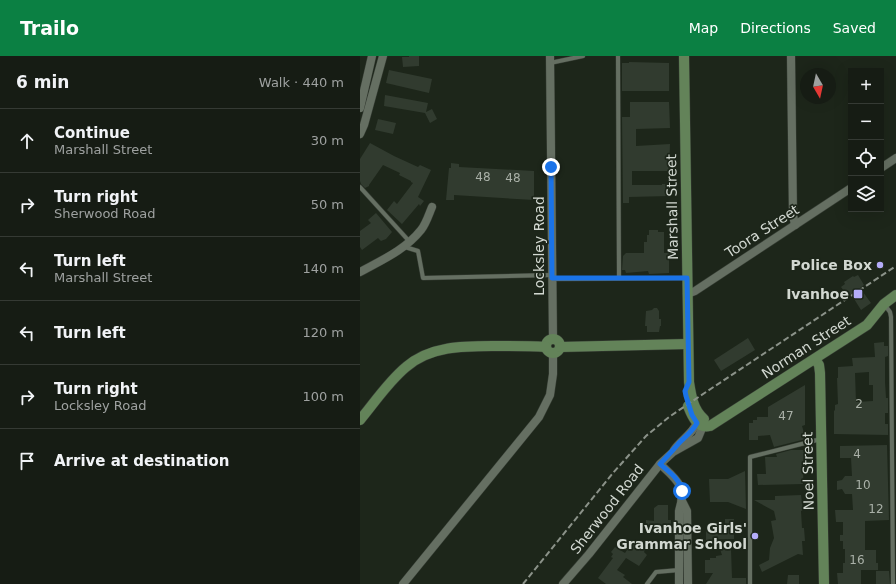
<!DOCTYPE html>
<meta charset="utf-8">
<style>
body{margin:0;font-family:"DejaVu Sans",sans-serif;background:#1f251d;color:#f1f3f6}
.controls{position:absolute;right:12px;top:12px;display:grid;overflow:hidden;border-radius:0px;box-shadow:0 4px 16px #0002}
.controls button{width:36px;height:36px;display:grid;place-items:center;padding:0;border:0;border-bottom:1px solid #353a34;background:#161c14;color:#f1f3f6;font:20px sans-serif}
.compass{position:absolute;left:440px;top:12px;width:36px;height:36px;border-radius:50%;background:#161c14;box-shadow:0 4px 16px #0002;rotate:171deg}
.stop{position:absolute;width:12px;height:12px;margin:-9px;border:3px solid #1a73e8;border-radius:50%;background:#fff}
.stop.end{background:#1a73e8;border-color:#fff;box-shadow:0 1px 4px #0008}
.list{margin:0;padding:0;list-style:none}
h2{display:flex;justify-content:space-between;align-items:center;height:52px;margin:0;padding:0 16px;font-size:17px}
h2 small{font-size:13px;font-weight:400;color:#9ea1a0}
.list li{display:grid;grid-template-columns:26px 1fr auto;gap:12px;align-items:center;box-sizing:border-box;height:64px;padding:0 16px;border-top:1px solid #353a34}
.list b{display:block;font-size:15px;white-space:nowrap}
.list p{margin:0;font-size:13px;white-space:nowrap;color:#9ea1a0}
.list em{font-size:13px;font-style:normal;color:#9ea1a0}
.icon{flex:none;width:22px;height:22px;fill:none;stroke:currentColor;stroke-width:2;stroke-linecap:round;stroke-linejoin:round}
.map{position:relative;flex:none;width:536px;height:528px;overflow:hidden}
header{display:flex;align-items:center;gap:24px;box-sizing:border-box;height:56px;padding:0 20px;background:#0b8043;color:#fff}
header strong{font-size:19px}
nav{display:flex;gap:22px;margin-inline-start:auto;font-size:14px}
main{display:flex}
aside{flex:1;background:#161c14}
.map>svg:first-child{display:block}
.building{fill:#313b2f;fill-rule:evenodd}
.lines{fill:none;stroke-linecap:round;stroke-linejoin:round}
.lane-casing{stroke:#383f36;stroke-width:5}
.street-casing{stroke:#383f36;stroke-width:9}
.secondary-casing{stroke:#383f36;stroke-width:11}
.lane{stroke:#656f62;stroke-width:4}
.street{stroke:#656f62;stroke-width:8}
.secondary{stroke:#638359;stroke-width:10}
.rail{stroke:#8b9289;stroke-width:2;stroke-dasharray:6 3;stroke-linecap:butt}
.route{stroke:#1a73e8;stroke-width:5}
.poi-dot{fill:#b4acf9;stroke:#1d261a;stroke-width:1.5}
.labels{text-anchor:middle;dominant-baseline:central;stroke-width:3.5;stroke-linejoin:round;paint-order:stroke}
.number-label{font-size:12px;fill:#aab1a8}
.street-label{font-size:14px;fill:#d2d8d1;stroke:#1d261a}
.poi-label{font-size:14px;font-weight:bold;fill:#d2d8d1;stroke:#1d261a;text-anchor:end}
</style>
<header>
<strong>Trailo</strong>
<nav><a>Map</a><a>Directions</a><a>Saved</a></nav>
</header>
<main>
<aside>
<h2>6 min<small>Walk · 440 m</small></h2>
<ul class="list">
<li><svg class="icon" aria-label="ahead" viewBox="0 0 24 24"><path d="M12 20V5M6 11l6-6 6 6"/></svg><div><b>Continue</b><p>Marshall Street</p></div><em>30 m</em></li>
<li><svg class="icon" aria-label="right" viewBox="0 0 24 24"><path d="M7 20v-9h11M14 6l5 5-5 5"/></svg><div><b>Turn right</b><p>Sherwood Road</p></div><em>50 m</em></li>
<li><svg class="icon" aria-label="left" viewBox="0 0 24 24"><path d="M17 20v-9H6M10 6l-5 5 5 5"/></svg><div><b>Turn left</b><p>Marshall Street</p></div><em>140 m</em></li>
<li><svg class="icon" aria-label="left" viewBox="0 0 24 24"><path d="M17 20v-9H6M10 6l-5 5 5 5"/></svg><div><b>Turn left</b></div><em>120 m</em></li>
<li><svg class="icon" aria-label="right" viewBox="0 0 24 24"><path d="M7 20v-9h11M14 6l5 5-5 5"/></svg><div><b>Turn right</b><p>Locksley Road</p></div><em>100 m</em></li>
<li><svg class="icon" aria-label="arrive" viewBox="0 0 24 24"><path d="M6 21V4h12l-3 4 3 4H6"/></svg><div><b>Arrive at destination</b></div></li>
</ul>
</aside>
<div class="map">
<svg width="536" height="528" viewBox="0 0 536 528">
<rect width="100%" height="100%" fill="#1d261a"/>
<g class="building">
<path d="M49,0H59V10L43,11L42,1H49Z"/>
<path d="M269,6L309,7V35H262V7H269Z"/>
<path d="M29,14L72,23L69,37L26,27Z"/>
<path d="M25,39L68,47L66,56L72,53L77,63L70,67L65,57L24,50Z"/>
<path d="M270,46H309L310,72L276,73V90L310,88L309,115H272V129H302V128H309V140L269,141V147H263L262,61H270Z"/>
<path d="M18,63L36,67L33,78L15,74Z"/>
<path d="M10,87L34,100L58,111L60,109L71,114L58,141L64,145L60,150L59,148L42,168L27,154L34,145L37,148L53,127L51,126V125L39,119L40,117L23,109L9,129V130L5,132L1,128L0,125V103Z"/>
<path d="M91,107L99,108V111L174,115V144L94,139V144H86L89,112H91Z"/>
<path d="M16,157L32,176L26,183L21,185L18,182L2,194L0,191V175L11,167L8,164Z"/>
<path d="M289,174H298V176H304V197H309V217L289,218L288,215L266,217L265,214H262L263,200L266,197H284V186H287V179H289Z"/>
<path d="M498,219L504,229L500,232L511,247L501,254L491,238L488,240L481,231L485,228L484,226L493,220L494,221Z"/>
<path d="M294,252H297L299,255V263H301V270H300L299,276H287V270H285L286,255L292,254Z"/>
<path d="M388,282L395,294L361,315L354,304Z"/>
<path d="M524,286V290H528V300L525,301V326L526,342H528V357H525V368H528V379L474,378V355L475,354V349L478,348L477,322H478V311L493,310L492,302L515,301L514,287ZM509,316V329H513V345L496,346L495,317Z"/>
<path d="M445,329V369L442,370L446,383L414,391L410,379L398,380V384H389V367H393V364H397V361H408V351Z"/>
<path d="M527,389L529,464L505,465V494H516V507H518V514H501V528H478L477,517H483V507H485V493H483V485H480V479H483V466H476L475,454H493L492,438H485L482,433L477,434V425L482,424L485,420H492L491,402H480V390Z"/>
<path d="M431,394H444L443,428L398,429L397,418H406L405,401H417L416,398Z"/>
<path d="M385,415L386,453L368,446H350L349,423H368Z"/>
<path d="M441,439L443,454L441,455L442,472H444L445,485H442L443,499L438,498L402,516L399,509L409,504L410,492L414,482L411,465L416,464L414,455L394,444H415V440Z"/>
<path d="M298,449H308V464H311V473H286V464L294,465V452Z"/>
<path d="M365,463H374V483H368L371,493L372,522H386V528H346L353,517H345V504H350V502H356V500L362,499L360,493L368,483L346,484V470H365Z"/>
<path d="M275,487L285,494L284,496L287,499L279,510L266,502L257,514L265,519L263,521L272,528H246L238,522L253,502L251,501L253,498L251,496L255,491L265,497L271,488Z"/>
<path d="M516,515H529L530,528H516Z"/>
<path d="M428,519H439V528H427Z"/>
</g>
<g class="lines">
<g class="lane-casing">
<g id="lane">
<path d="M258,0L259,222"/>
<path d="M190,7L223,0"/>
<path d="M0,131L49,185"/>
<path d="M45,191L58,195L63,222L192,219"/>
<path d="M192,223L326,222"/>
<path d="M524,248L530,256L531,261L533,528"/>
<path d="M287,528L296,516L319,514"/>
<path d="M390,528V401L461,383"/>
</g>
</g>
<g class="street-casing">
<g id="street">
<path d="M190,0L193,283"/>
<path d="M431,0L433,159L435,169"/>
<path d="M0,52L12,0"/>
<path d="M0,78L4,69L23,0"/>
<path d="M521,112L536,102"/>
<path d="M0,216C22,204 45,194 61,174C66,168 69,158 72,151"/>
<path d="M327,238L335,235L491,132"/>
<path d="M314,394C321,384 332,378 337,367"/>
<path d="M300,408C317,424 327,430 319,455V528"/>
<path d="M322,445L327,455L328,528"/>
<path d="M43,528L179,361L190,339L193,318V297"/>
<path d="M203,528L229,498L300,408L313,396L338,382L343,370"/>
</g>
</g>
<g class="secondary-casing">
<g id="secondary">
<path d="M324,0L329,326C331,339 333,354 344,363"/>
<circle cx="193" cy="290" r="7"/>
<path d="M200,291L327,288"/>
<path d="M455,303L459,309L460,317L464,528"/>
<path d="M328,350C332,360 337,373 350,370L507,269L524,248L536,239"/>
<path d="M0,364C15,346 28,326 46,311C71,289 106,290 137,290C153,290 169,290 186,291"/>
</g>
</g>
<use href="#lane" class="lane"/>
<use href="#street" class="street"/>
<use href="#secondary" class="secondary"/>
<path class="rail" d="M163,528L253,417L286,380L309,361L340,340L536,210"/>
</g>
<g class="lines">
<path class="route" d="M191,111L192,222H327L329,326L325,335L326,340L332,359L337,367C332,376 327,379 320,386C313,394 307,401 300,408C309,416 320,423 322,435"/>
</g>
<g class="poi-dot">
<circle cx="520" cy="209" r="4"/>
<rect x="493" y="233" width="10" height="10" rx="2"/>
<circle cx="395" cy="480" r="4"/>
</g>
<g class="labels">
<g class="number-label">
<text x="123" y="121">48</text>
<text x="153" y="122">48</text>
<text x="499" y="348">2</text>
<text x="426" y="360">47</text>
<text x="497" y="398">4</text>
<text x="503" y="429">10</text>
<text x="516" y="453">12</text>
<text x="497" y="504">16</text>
</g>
<g class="street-label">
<text transform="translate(312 151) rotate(-91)">Marshall Street</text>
<text transform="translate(402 175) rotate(-33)">Toora Street</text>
<text transform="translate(179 190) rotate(-90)">Locksley Road</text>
<text transform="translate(446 291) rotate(-33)">Norman Street</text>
<text transform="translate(448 415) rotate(-91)">Noel Street</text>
<text transform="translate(247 453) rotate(-52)">Sherwood Road</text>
</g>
<g class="poi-label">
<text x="512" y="209">Police Box</text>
<text x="489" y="238">Ivanhoe</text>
<text x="387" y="472">Ivanhoe Girls'<tspan x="387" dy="16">Grammar School</tspan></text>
</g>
</g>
</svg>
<div class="controls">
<button>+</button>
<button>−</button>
<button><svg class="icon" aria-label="locate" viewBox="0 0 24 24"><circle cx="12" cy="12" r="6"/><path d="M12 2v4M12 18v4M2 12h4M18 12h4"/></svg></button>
<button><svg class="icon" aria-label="layers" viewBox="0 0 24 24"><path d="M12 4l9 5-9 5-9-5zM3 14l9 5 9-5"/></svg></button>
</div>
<svg class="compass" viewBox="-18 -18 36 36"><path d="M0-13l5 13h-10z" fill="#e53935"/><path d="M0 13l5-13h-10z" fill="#9ea1a0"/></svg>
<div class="stop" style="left:322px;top:435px"></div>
<div class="stop end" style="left:191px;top:111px"></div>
</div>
</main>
